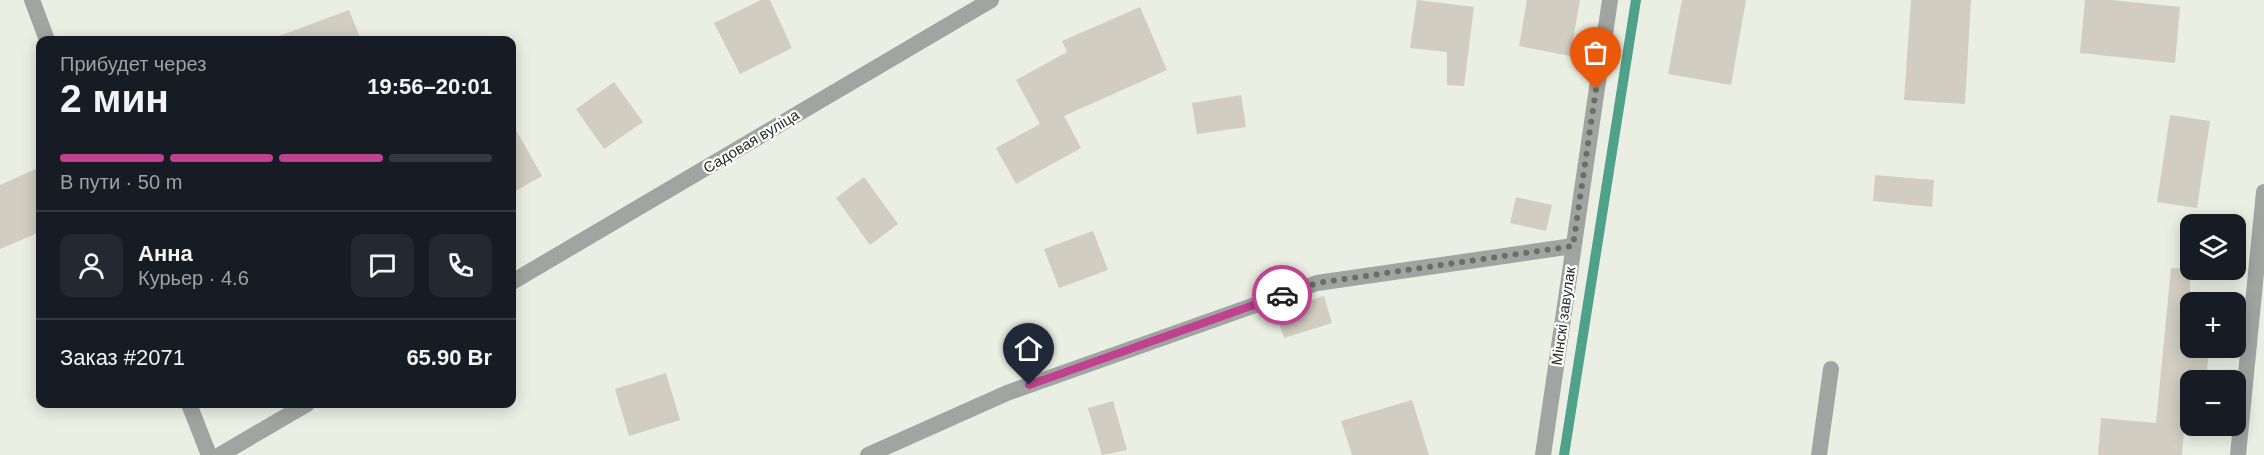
<!DOCTYPE html>
<html lang="ru">
<head>
<meta charset="utf-8">
<style>
	body { margin:0; font-family:Arial,sans-serif; background:#242831; color:#f1f3f6; height:100vh; display:flex; flex-direction:column; font-size:22px; white-space:nowrap }
	* { box-sizing:border-box; margin:0 }
	p { font-size:20px; color:#9ea1a6 }
	.icon { flex:none; width:33px; height:33px; fill:none; stroke:currentColor; stroke-width:2; stroke-linecap:round; stroke-linejoin:round }
	.map { position:relative; flex:1; overflow:hidden }
	.sheet { position:absolute; left:36px; top:36px; width:480px; height:372px; display:flex; flex-direction:column; background:#171b24; border-radius:12px; box-shadow:0 3px 15px #0003 }
	.sheet>* { flex:none }
	.fabs { position:absolute; left:2180px; top:214px; display:grid; gap:12px }
	.fabs a { display:grid; place-items:center; width:66px; height:66px; border-radius:12px; background:#171b24; box-shadow:0 3px 15px #0003; font-size:30px }
	.pin { position:absolute; display:grid; place-items:center; width:51px; height:51px; color:#fff; margin:-62px -26px; border-radius:50% 50% 50% 0; rotate:-45deg; box-shadow:0 0 6px #0007 }
	.pin .icon { rotate:45deg }
	.courier { position:absolute; display:grid; place-items:center; width:60px; height:60px; margin:-30px; border:4px solid #bf418f; border-radius:50%; background:#fff; color:#222; box-shadow:0 2px 8px #0007 }
	.head em { font-style:normal; font-weight:600 }
	.head div { display:flex; flex-direction:column-reverse }
	.head { display:flex; align-items:center; justify-content:space-between; height:102px; padding:0 24px }
	h1 { font-size:39px; font-weight:600; line-height:45px }
	.bar { display:grid; grid-template-columns:repeat(4,1fr); gap:9px 6px; align-content:center; height:72px; padding:0 24px }
	.bar i { height:8px; border-radius:4px; background:#363941 }
	.bar .current { background:#bf418f }
	.bar p { grid-column:span 4 }
	.line { display:flex; align-items:center; gap:15px; padding:0 24px; border-top:2px solid #363941 }
	.line div { flex:1 }
	.round { display:grid; place-items:center; flex:none; width:63px; height:63px; border-radius:12px; background:#242831 }
	.map>svg:first-child { display:block }
	.lines { fill:none; stroke-linecap:round; stroke-linejoin:round }
	.stream { stroke:#50a18a; stroke-width:10 }
	.building { fill:#d1cdc1 }
	.service { stroke:#a1a5a1; stroke-width:16 }
	.minor { stroke:#a1a5a1; stroke-width:16 }
	.tertiary { stroke:#a1a5a1; stroke-width:16 }
	.done { stroke:#6c6e66; stroke-width:6; stroke-dasharray:0 10.8 }
	.route { stroke:#bf418f; stroke-width:8 }
	.labels { text-anchor:middle; dominant-baseline:central; stroke-width:4.5; stroke-linejoin:round; paint-order:stroke }
	.street-label { font-size:15px; fill:#282924; stroke:#fff }
</style>
</head>
<body>
<div class="map">
<svg width="2264" height="455" viewBox="0 0 2264 455">
	<rect width="100%" height="100%" fill="#ebeee2"/>
	<g class="lines">
		<!-- stream -->
		<path class="stream" d="M1564 455 1636 0"/>
	</g>
	<!-- building -->
	<g class="building">
		<path d="M761 0H770L792 48 740 74 714 23Z"/>
		<path d="M1417 0 1474 7 1464 86 1447 85V52L1410 48Z"/>
		<path d="M1527 0H1580L1570 56 1519 46Z"/>
		<path d="M1682 0H1746L1731 85 1668 74Z"/>
		<path d="M1911 0H1971L1965 104 1904 100Z"/>
		<path d="M2085 0H2111L2180 7 2175 63 2080 53Z"/>
		<path d="M1140 7 1167 70 1064 116 1081 148 1016 184 996 148 1040 124 1016 80 1067 52 1062 41Z"/>
		<path d="M349 10 361 40H274V38Z"/>
		<path d="M614 82 643 122 604 149 576 109Z"/>
		<path d="M1241 95 1246 127 1197 134 1192 103Z"/>
		<path d="M2170 115 2210 121 2197 208 2157 202Z"/>
		<path d="M512 123 542 176 512 193Z"/>
		<path d="M40 167V232L0 249V185Z"/>
		<path d="M1875 175 1934 180 1932 207 1873 201Z"/>
		<path d="M864 177 898 224 870 245 836 198Z"/>
		<path d="M1516 197 1552 205 1546 231 1510 223Z"/>
		<path d="M1093 231 1108 270 1059 288 1044 249Z"/>
		<path d="M2171 268 2190 269V348H2209L2206 381H2188L2182 455H2098L2101 418 2156 423Z"/>
		<path d="M1324 296 1332 323 1284 338 1275 311Z"/>
		<path d="M666 373 680 420 629 436 615 389Z"/>
		<path d="M1412 400 1429 455H1352L1341 421Z"/>
		<path d="M1113 401 1127 450 1102 455 1088 408Z"/>
	</g>
	<g class="lines">
		<!-- service -->
		<path class="service" d="M868 455 1007 393 1317 283 1573 246"/>
		<!-- minor -->
		<g class="minor">
			<path d="M32 0 47 40"/>
			<path d="M512 282 991 0"/>
			<path d="M189 404 209 455"/>
			<path d="M220 455 307 404"/>
			<path d="M1543 455 1610 0"/>
			<path d="M1819 455 1831 369"/>
		</g>
		<!-- tertiary -->
		<path class="tertiary" d="M2238 455 2264 192"/>
	</g>
	<g class="lines">
		<!-- done -->
		<path class="done" d="M1282 295 1317 283 1573 246 1596 89"/>
		<!-- route -->
		<path class="route" d="M1029 385 1282 295"/>
	</g>
	<g class="labels">
		<!-- street labels -->
		<g class="street-label">
			<text transform="translate(751 141) rotate(-31)">Садовая вуліца</text>
			<text transform="translate(1563 316) rotate(-82)">Мінскі завулак</text>
		</g>
	</g>
</svg>
<div class="fabs">
<a><svg class="icon" aria-label="layers" viewBox="0 0 24 24"><path d="M12 4l9 5-9 5-9-5zM3 14l9 5 9-5"/></svg></a>
<a>+</a>
<a>−</a>
</div>
<div class="pin" style="left:1596px;top:89px;background:#ea580c"><svg class="icon" aria-label="bag" viewBox="0 0 24 24"><path d="M5 8h14l-1 12H6zM9 8a3 3 0 0 1 6 0"/></svg></div>
<div class="pin" style="left:1029px;top:385px;background:#1f2937"><svg class="icon" aria-label="home" viewBox="0 0 24 24"><path d="M3 11l9-7 9 7M6 9v11h12V9"/></svg></div>
<div class="courier" style="left:1282px;top:295px"><svg class="icon" aria-label="car" viewBox="0 0 24 24"><path d="M5 17H2v-5l4-1 3-4h7l3 4 3 1v5h-3M9 17h6M6 11h13"/><circle cx="7" cy="17" r="2"/><circle cx="17" cy="17" r="2"/></svg></div>
<section class="sheet">
<div class="head"><div><h1>2 мин</h1><p>Прибудет через</p></div><em>19:56–20:01</em></div>
<div class="bar"><i class="current"></i><i class="current"></i><i class="current"></i><i></i><p>В пути · 50 m</p></div>
<div class="line" style="height:108px"><a class="round"><svg class="icon" aria-label="person" viewBox="0 0 24 24"><circle cx="12" cy="8" r="4"/><path d="M4 21q1-7 8-7t8 7"/></svg></a><div><b>Анна</b><p>Курьер · 4.6</p></div><a class="round"><svg class="icon" aria-label="chat" viewBox="0 0 24 24"><path d="M4 5h16v11H9l-5 4z"/></svg></a><a class="round"><svg class="icon" aria-label="phone" viewBox="0 0 24 24"><path d="M5 4h4l2 5-3 2q2 4 5 5l2-3 5 2v4C11 20 4 13 5 4z"/></svg></a></div>
<div class="line" style="height:78px"><div>Заказ #2071</div><b>65.90 Br</b></div>
</section>
</div>
</body>
</html>
